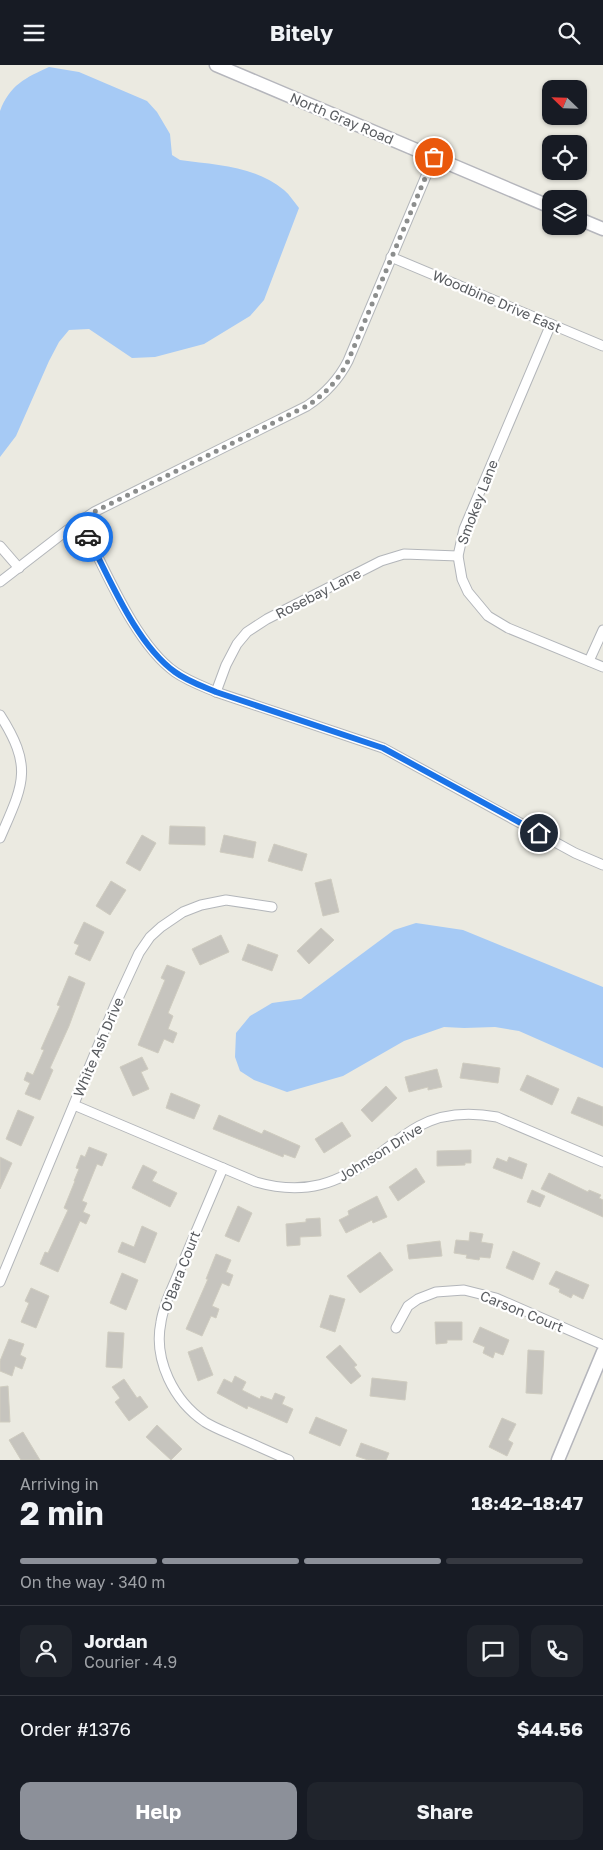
<!DOCTYPE html>
<html lang="en">
<head>
<meta charset="utf-8">
<style>
	body { margin:0; font-family:"Golos Text",sans-serif; background:#20242c; color:#f1f3f6; height:100vh; display:flex; flex-direction:column; font-size:19px; white-space:nowrap }
	* { box-sizing:border-box; margin:0 }
	p { font-size:16px; color:#9ea1a6 }
	.icon { flex:none; width:28px; height:28px; fill:none; stroke:currentColor; stroke-width:2; stroke-linecap:round; stroke-linejoin:round }
	.map { position:relative; height:1395px; overflow:hidden }
	.panel { display:flex; flex-direction:column; background:#171b24; flex:1 }
	.panel>* { flex:none }
	.needle { width:32px; rotate:293deg }
	.fabs { position:absolute; left:542px; top:15px; display:grid; gap:10px }
	.fabs a { display:grid; place-items:center; width:45px; height:45px; border-radius:10px; background:#171b24; box-shadow:0 1px 4px #0004; font-size:25px }
	.pin { position:absolute; display:grid; place-items:center; width:42px; height:42px; color:#fff; margin:-21px; border:2px solid #fff; border-radius:50%; box-shadow:0 1px 5px #0007 }
	.courier { position:absolute; display:grid; place-items:center; width:50px; height:50px; margin:-25px; border:4px solid #1a73e8; border-radius:50%; background:#fff; color:#222; box-shadow:0 1px 6px #0007 }
	.headline em { font-style:normal; font-weight:700 }
	.headline div { display:flex; flex-direction:column-reverse }
	.headline { display:flex; align-items:center; justify-content:space-between; height:85px; padding:0 20px }
	h1 { font-size:32px; font-weight:700; line-height:38px }
	.bar { display:grid; grid-template-columns:repeat(4,1fr); gap:8px 5px; align-content:center; height:60px; padding:0 20px }
	.bar i { height:6px; border-radius:4px; background:#363941 }
	.bar .selected { background:#8c9099 }
	.bar p { grid-column:span 4 }
	.line { display:flex; align-items:center; gap:12px; padding:0 20px; border-top:1px solid #363941 }
	.line div { flex:1 }
	.round { display:grid; place-items:center; flex:none; width:52px; height:52px; border-radius:10px; background:#20242c }
	.action { display:flex; gap:10px; margin-top:auto; padding:10px 20px }
	.action a { flex:1; height:58px; border-radius:10px; background:#8c9099; color:#fff; font-size:20px; font-weight:700; line-height:58px; text-align:center }
	.action a+a { background:#20242c; color:#f1f3f6 }
	header { display:flex; justify-content:space-between; align-items:center; height:65px; padding:0 20px; background:#171b24; font-size:22px; font-weight:700 }
	.map>svg:first-child { display:block }
	.water { fill:#a6caf5 }
	.building { fill:#c6c4be; stroke:#cfccc0 }
	.lines { fill:none; stroke-linecap:round; stroke-linejoin:round }
	.street-casing { stroke:#b3b6ba; stroke-width:11 }
	.secondary-casing { stroke:#b5b6bc; stroke-width:15 }
	.street { stroke:#fff; stroke-width:9 }
	.secondary { stroke:#fff; stroke-width:12 }
	.done { stroke:#8c8e8d; stroke-width:5; stroke-dasharray:0 9 }
	.route { stroke:#1a73e8; stroke-width:6 }
	.labels { text-anchor:middle; dominant-baseline:central; stroke-width:4.5; stroke-linejoin:round; paint-order:stroke }
	.street-label { font-size:14px; fill:#595c60; stroke:#fff }
</style>
</head>
<body>
<header><svg class="icon" aria-label="menu" viewBox="0 0 24 24"><path d="M4 6h16M4 12h16M4 18h16"/></svg>Bitely<svg class="icon" aria-label="search" viewBox="0 0 24 24"><circle cx="10" cy="10" r="6"/><path d="M15 15l6 6"/></svg></header>
<div class="map">
<svg width="603" height="1395" viewBox="0 0 603 1395">
	<rect width="100%" height="100%" fill="#ebeae1"/>
	<!-- water -->
	<g class="water">
		<path d="M49 2 79 7 147 36 157 47 170 69 172 90 180 95C216 100 255 101 284 125 290 130 294 137 299 143L264 235 250 251 204 279 155 292 132 293 89 264 69 265 59 277 49 296 16 371 0 392V46C10 20 25 13 49 2Z"/>
		<path d="M416 858 463 865 603 922V1003L519 966 495 962 464 963 444 962 404 976 343 1011 287 1027 254 1015 240 1006 235 992 236 968 250 951 272 938 301 934 394 865Z"/>
	</g>
	<!-- building -->
	<g class="building">
		<path d="M170 761 205 762V780L169 779Z"/>
		<path d="M142 770 156 778 140 806 126 798Z"/>
		<path d="M224 770 256 777 253 793 220 787Z"/>
		<path d="M274 779 307 789 302 806 268 796Z"/>
		<path d="M331 814 339 847 323 851 315 818Z"/>
		<path d="M111 816 126 825 110 850 96 841Z"/>
		<path d="M84 857 104 867 90 896 75 889 79 880 74 878Z"/>
		<path d="M321 863 334 875 309 899 297 886Z"/>
		<path d="M221 870 229 887 200 900 192 884Z"/>
		<path d="M248 879 278 890 272 906 242 895Z"/>
		<path d="M167 900 185 907 168 948 173 951 168 964 177 968 173 978 164 974 158 988 138 980 165 915 161 913Z"/>
		<path d="M69 911 85 918 69 961 50 1003 53 1005 40 1035 25 1029 30 1018 24 1015 27 1007 33 1010 44 985 41 984 60 941 57 940Z"/>
		<path d="M142 992 148 1004 141 1007 149 1024 133 1031 120 1002Z"/>
		<path d="M463 998 500 1003 498 1018 460 1013Z"/>
		<path d="M437 1004 442 1022 428 1025V1022L409 1027 405 1012Z"/>
		<path d="M527 1010 559 1024 552 1040 520 1025Z"/>
		<path d="M386 1021 397 1033 372 1057 361 1045Z"/>
		<path d="M171 1028 200 1040 194 1054 166 1043Z"/>
		<path d="M578 1032 603 1042V1061L571 1048Z"/>
		<path d="M18 1045 34 1052 21 1081 6 1074Z"/>
		<path d="M219 1050 262 1069 264 1065 300 1081 295 1093 284 1089 283 1092 213 1064Z"/>
		<path d="M342 1057 351 1071 324 1088 315 1074Z"/>
		<path d="M89 1082 107 1089 102 1101 97 1099 82 1136 87 1138 83 1147 90 1150 86 1159 80 1156 58 1207 40 1199 45 1187 48 1188 68 1145 64 1143 75 1116H74L79 1104 76 1103 81 1090 85 1092Z"/>
		<path d="M471 1085V1098H465V1100L437 1101V1086Z"/>
		<path d="M0 1092 12 1098 0 1124Z"/>
		<path d="M509 1092 527 1099 522 1114 493 1103 497 1093 507 1097Z"/>
		<path d="M143 1100 157 1107 152 1116 177 1128 170 1142 132 1123Z"/>
		<path d="M416 1103 425 1117 398 1136 389 1122Z"/>
		<path d="M549 1108 588 1127 589 1125 601 1130 599 1133 603 1135V1152L541 1124Z"/>
		<path d="M532 1125 545 1131 540 1142 527 1137Z"/>
		<path d="M377 1131 387 1152 373 1158 372 1155 346 1168 339 1155 349 1150 348 1146Z"/>
		<path d="M238 1141 252 1148 239 1177 225 1171Z"/>
		<path d="M320 1153 321 1171 300 1172V1180L287 1181 286 1159 306 1157V1154Z"/>
		<path d="M142 1161 157 1168 145 1198 118 1187 122 1177 134 1182Z"/>
		<path d="M470 1167 483 1169 481 1177 493 1179 490 1193 480 1192 479 1195 466 1193 467 1190 454 1188 456 1175 469 1176Z"/>
		<path d="M440 1176 442 1191 409 1194 407 1180Z"/>
		<path d="M513 1186 540 1198 533 1215 506 1203Z"/>
		<path d="M380 1187 393 1205 360 1228 347 1211Z"/>
		<path d="M216 1189 231 1195 226 1207 233 1210 229 1221 222 1218 212 1241 219 1244 216 1253 211 1251 202 1271 186 1264 208 1214H206Z"/>
		<path d="M556 1206 589 1220 583 1234 573 1229 571 1233 559 1227 560 1224 549 1219Z"/>
		<path d="M122 1208 138 1215 126 1245 110 1238Z"/>
		<path d="M31 1223 49 1231 36 1263 21 1257 29 1238 25 1236Z"/>
		<path d="M330 1230 345 1234 335 1267 320 1262Z"/>
		<path d="M435 1257H462V1275H447V1278L436 1279Z"/>
		<path d="M480 1262 509 1275 503 1290 495 1287 493 1293 483 1288 485 1282 473 1277Z"/>
		<path d="M108 1267 124 1268 122 1303 106 1302Z"/>
		<path d="M9 1274 24 1279 20 1290 26 1293 22 1304 15 1301 12 1311 0 1306V1296Z"/>
		<path d="M340 1280 357 1300 354 1302 361 1311 351 1319 326 1292Z"/>
		<path d="M202 1282 213 1310 198 1316 188 1287Z"/>
		<path d="M528 1285 544 1286 542 1329 526 1328Z"/>
		<path d="M235 1311 246 1317 242 1325 260 1334 261 1331 272 1335 275 1328 285 1332 282 1339 293 1344 287 1358 248 1341 247 1344 217 1328 224 1314 232 1318Z"/>
		<path d="M372 1313 407 1317 405 1335 370 1331Z"/>
		<path d="M124 1314 137 1333 140 1331 148 1342 129 1356 115 1337 120 1333 112 1322Z"/>
		<path d="M8 1321 10 1357H0V1322Z"/>
		<path d="M316 1352 347 1365 340 1381 309 1368Z"/>
		<path d="M502 1353 516 1359 508 1375 513 1378 507 1391 489 1382Z"/>
		<path d="M157 1360 182 1384 171 1395 146 1372Z"/>
		<path d="M23 1367 40 1395H21L9 1375Z"/>
		<path d="M361 1378 389 1388 386 1395H368L356 1391Z"/>
	</g>
	<g class="lines">
		<!-- street casing -->
		<g class="street-casing">
			<g id="street">
				<path d="M391 192 603 281"/>
				<path d="M551 259 464 464 458 491 462 514 468 527 488 551 508 563 603 602"/>
				<path d="M80 456C104 501 134 578 175 607 188 616 202 621 216 627L383 683 575 788 603 800"/>
				<path d="M0 481 19 503"/>
				<path d="M0 517 66 466 94 447 307 341C325 329 338 316 348 296L434 92"/>
				<path d="M589 596 603 565"/>
				<path d="M216 627 226 600 237 579 247 567 267 554 381 496 404 489 458 491"/>
				<path d="M0 650C34 703 23 720 0 773"/>
				<path d="M74 1040 256 1117C305 1131 338 1119 378 1090 391 1080 404 1069 419 1061 443 1048 470 1047 497 1052L603 1097"/>
				<path d="M223 1103 167 1235C165 1242 162 1249 161 1257 153 1295 174 1336 205 1357 213 1362 223 1366 232 1370 251 1378 270 1387 289 1395"/>
				<path d="M0 1217 115 940 139 888 150 872 161 862 183 847 201 840 226 835 272 842"/>
				<path d="M396 1263 408 1241 418 1234 436 1227 464 1225 496 1233 603 1280"/>
			</g>
		</g>
		<!-- secondary casing -->
		<g class="secondary-casing">
			<g id="secondary">
				<path d="M216 0 551 142"/>
				<path d="M579 154 603 164"/>
				<path d="M558 1395 603 1287"/>
			</g>
		</g>
		<!-- street -->
		<use href="#street" class="street"/>
		<!-- secondary -->
		<use href="#secondary" class="secondary"/>
	</g>
	<g class="lines">
		<!-- done -->
		<path class="done" d="M88 472 80 456 94 447 307 341C325 329 338 316 348 296L434 92"/>
		<!-- route -->
		<path class="route" d="M88 472C110 514 136 579 175 607 187 616 202 621 216 627L383 683 539 768"/>
	</g>
	<g class="labels">
		<!-- street labels -->
		<g class="street-label">
			<text transform="translate(342 53) rotate(23)">North Gray Road</text>
			<text transform="translate(497 236) rotate(23)">Woodbine Drive East</text>
			<text transform="translate(477 437) rotate(-69)">Smokey Lane</text>
			<text transform="translate(318 528) rotate(-27)">Rosebay Lane</text>
			<text transform="translate(98 982) rotate(-67)">White Ash Drive</text>
			<text transform="translate(380 1087) rotate(-32)">Johnson Drive</text>
			<text transform="translate(180 1206) rotate(-69)">O'Bara Court</text>
			<text transform="translate(522 1246) rotate(22)">Carson Court</text>
		</g>
	</g>
</svg>
<div class="fabs">
<a><svg class="needle" viewBox="-14 -14 28 28"><path d="M0-13l5 13h-10z" fill="#e53935"/><path d="M0 13l5-13h-10z" fill="#9ea1a6"/></svg></a>
<a><svg class="icon" aria-label="locate" viewBox="0 0 24 24"><circle cx="12" cy="12" r="6"/><path d="M12 2v4M12 18v4M2 12h4M18 12h4"/></svg></a>
<a><svg class="icon" aria-label="layers" viewBox="0 0 24 24"><path d="M12 4l9 5-9 5-9-5zM3 14l9 5 9-5"/></svg></a>
</div>
<div class="pin" style="left:434px;top:92px;background:#ea580c"><svg class="icon" aria-label="bag" viewBox="0 0 24 24"><path d="M5 8h14l-1 12H6zM9 8a3 3 0 0 1 6 0"/></svg></div>
<div class="pin" style="left:539px;top:768px;background:#1f2937"><svg class="icon" aria-label="home" viewBox="0 0 24 24"><path d="M3 11l9-7 9 7M6 9v11h12V9"/></svg></div>
<div class="courier" style="left:88px;top:472px"><svg class="icon" aria-label="car" viewBox="0 0 24 24"><path d="M5 17H2v-5l4-1 3-4h7l3 4 3 1v5h-3M9 17h6M6 11h13"/><circle cx="7" cy="17" r="2"/><circle cx="17" cy="17" r="2"/></svg></div>
</div>
<section class="panel">
<div class="headline"><div><h1>2 min</h1><p>Arriving in</p></div><em>18:42–18:47</em></div>
<div class="bar"><i class="selected"></i><i class="selected"></i><i class="selected"></i><i></i><p>On the way · 340 m</p></div>
<div class="line" style="height:90px"><a class="round"><svg class="icon" aria-label="person" viewBox="0 0 24 24"><circle cx="12" cy="8" r="4"/><path d="M4 21q1-7 8-7t8 7"/></svg></a><div><b>Jordan</b><p>Courier · 4.9</p></div><a class="round"><svg class="icon" aria-label="chat" viewBox="0 0 24 24"><path d="M4 5h16v11H9l-5 4z"/></svg></a><a class="round"><svg class="icon" aria-label="phone" viewBox="0 0 24 24"><path d="M5 4h4l2 5-3 2q2 4 5 5l2-3 5 2v4C11 20 4 13 5 4z"/></svg></a></div>
<div class="line" style="height:65px"><div>Order #1376</div><b>$44.56</b></div>
<div class="action"><a>Help</a><a>Share</a></div>
</section>
</body>
</html>
